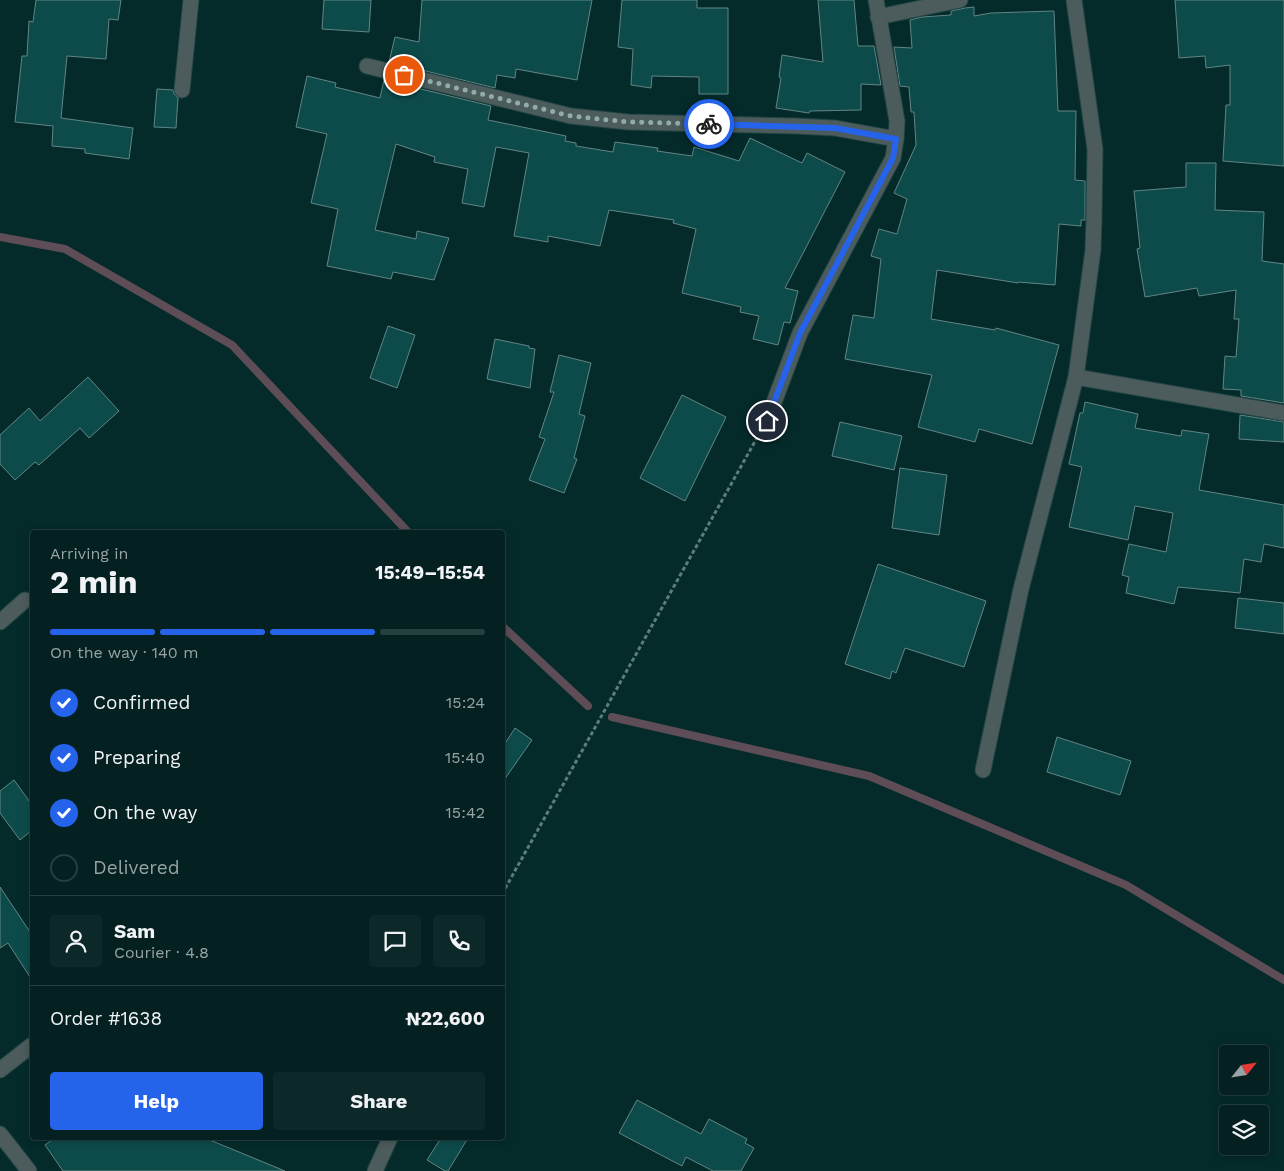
<!DOCTYPE html>
<html lang="en">
<head>
<meta charset="utf-8">
<style>
	body { margin:0; font-family:"Work Sans",sans-serif; background:#0d2829; color:#f1f3f6; height:100vh; display:flex; flex-direction:column; font-size:19px; white-space:nowrap }
	* { box-sizing:border-box; margin:0 }
	p { font-size:16px; color:#97a3a5 }
	.icon { flex:none; width:28px; height:28px; fill:none; stroke:currentColor; stroke-width:2; stroke-linecap:round; stroke-linejoin:round }
	.map { position:relative; flex:1; overflow:hidden }
	.panel { position:absolute; left:30px; top:530px; width:475px; height:610px; display:flex; flex-direction:column; background:#042020; border-radius:5px; box-shadow:0 2px 8px #0003,0 0 0 1px #253e3e }
	.panel>* { flex:none }
	.needle { width:32px; rotate:60deg }
	.buttons { position:absolute; left:1219px; top:1045px; display:grid; gap:10px }
	.buttons a { display:grid; place-items:center; width:50px; height:50px; border-radius:5px; background:#042020; box-shadow:0 2px 8px #0003,0 0 0 1px #253e3e; font-size:25px }
	.pin { position:absolute; display:grid; place-items:center; width:42px; height:42px; color:#fff; margin:-21px; border:2px solid #fff; border-radius:50%; box-shadow:0 1px 5px #0007 }
	.courier { position:absolute; display:grid; place-items:center; width:50px; height:50px; margin:-25px; border:4px solid #2563eb; border-radius:50%; background:#fff; color:#222; box-shadow:0 1px 6px #0007 }
	.summary em { font-style:normal; font-weight:700 }
	.summary div { display:flex; flex-direction:column-reverse }
	.summary { display:flex; align-items:center; justify-content:space-between; height:85px; padding:0 20px }
	h1 { font-size:32px; font-weight:700; line-height:38px }
	.bar { display:grid; grid-template-columns:repeat(4,1fr); gap:8px 5px; align-content:center; height:60px; padding:0 20px }
	.bar i { height:6px; border-radius:4px; background:#253e3e }
	.bar .on { background:#2563eb }
	.bar p { grid-column:span 4 }
	.line { display:flex; align-items:center; gap:12px; padding:0 20px; border-top:1px solid #253e3e }
	.line div { flex:1 }
	.round { display:grid; place-items:center; flex:none; width:52px; height:52px; border-radius:5px; background:#0d2829 }
	ol { padding:0 20px; list-style:none }
	li { display:flex; align-items:center; gap:15px; height:55px }
	li p { margin-inline-start:auto }
	li .icon { padding:5px; border-radius:50%; background:#2563eb; color:#fff; stroke-width:4 }
	li:last-child { color:#97a3a5 }
	li i { width:28px; height:28px; border:2px solid #253e3e; border-radius:50% }
	.cta { display:flex; gap:10px; margin-top:auto; padding:10px 20px }
	.cta a { flex:1; height:58px; border-radius:5px; background:#2563eb; color:#fff; font-size:20px; font-weight:700; line-height:58px; text-align:center }
	.cta a+a { background:#0d2829; color:#f1f3f6 }
	.map>svg:first-child { display:block }
	.lines { fill:none; stroke-linecap:round; stroke-linejoin:round }
	.stream { stroke:#5e4d56; stroke-width:8 }
	.building { fill:#0d4b4a; stroke:#618584 }
	.minor-casing { stroke:#234646; stroke-width:17 }
	.path { stroke:#5e7c7c; stroke-width:3; stroke-dasharray:4 2.5; stroke-linecap:butt }
	.minor { stroke:#4c5b5b; stroke-width:15 }
	.done { stroke:#91abaa; stroke-width:5; stroke-dasharray:0 9 }
	.route { stroke:#2563eb; stroke-width:6 }
</style>
</head>
<body>
<div class="map">
<svg width="1284" height="1171" viewBox="0 0 1284 1171">
	<rect width="100%" height="100%" fill="#052a2a"/>
	<g class="lines">
		<!-- stream -->
		<g class="stream">
			<path d="M0 237 65 249 232 345 408 532"/>
			<path d="M502 626 588 706"/>
			<path d="M612 717 869 776 1126 885 1284 980"/>
		</g>
	</g>
	<!-- building -->
	<g class="building">
		<path d="M36 0H121L118 20 109 19 106 59 67 56 61 118 133 128 129 159 85 153V149L52 146 53 126 15 122 22 56H27L29 21 33 22Z"/>
		<path d="M324 0H371L369 32 322 29Z"/>
		<path d="M422 0H592L577 80 516 69 515 78 497 75 495 88 389 62 395 37 419 42Z"/>
		<path d="M622 0H697V8H728V94H699V77L652 76 651 88 631 85 633 49 618 47Z"/>
		<path d="M818 0H854L858 46H874L881 85 861 84V110L810 111 809 113 776 108 781 78 779 77 782 55 823 62Z"/>
		<path d="M1175 0H1284V166L1223 161 1226 105H1230V65L1206 68 1205 56 1179 58Z"/>
		<path d="M974 7V16L991 13 1054 11 1058 111H1076L1075 180 1085 181V220H1081V226L1059 224 1055 285 1018 282V283L937 270 931 319 995 330 996 328 1059 345 1032 444 979 429 975 442 918 427 932 375 845 359 853 315 874 318 881 259 871 256 879 229 897 234 907 199 894 193 916 145 914 112H911L909 87 900 86 894 47 912 48 910 20 922 17 951 15V11L965 8Z"/>
		<path d="M307 76 336 83 335 87 380 98 384 80 491 106 488 120 566 136 565 141 576 143V146L613 152 615 142 658 148 657 151 692 156 694 147 739 161 750 138 802 163 807 153 845 172 785 288 798 291 790 323 784 322 778 345 753 339 759 316 740 312 741 307 682 293 696 229 673 223 674 220 609 210 600 246 548 236V242L514 236 529 153 496 147 484 207 462 203 468 169 434 162 435 157 396 144 375 230 416 239 417 231 449 238 434 280 393 272 391 279 327 266 338 209 311 203 327 134 296 127Z"/>
		<path d="M157 89 173 90 174 94 178 98 176 128 154 127Z"/>
		<path d="M1186 163H1216L1215 210 1264 212 1262 261 1284 264V403L1241 396V390L1223 389 1225 356 1236 357 1239 319H1234L1236 290 1199 296 1197 288 1145 297 1137 249 1140 248 1134 191 1186 187Z"/>
		<path d="M388 326 415 335 397 388 370 378Z"/>
		<path d="M495 339 529 346V348L535 349 530 388 487 379Z"/>
		<path d="M559 355 591 363 579 414 585 416 574 458 577 459 564 493 529 480 545 439 539 437 554 392H550Z"/>
		<path d="M88 377 119 411 89 438 80 428 39 465 35 462 15 480 0 464V435L29 408 40 421Z"/>
		<path d="M682 395 726 417 685 501 640 478Z"/>
		<path d="M1085 402 1138 414 1135 428 1181 436 1182 430 1209 434 1199 490 1284 505V548L1264 544 1261 562 1244 559 1240 593 1178 587 1174 604 1126 593 1129 577 1122 575 1129 544 1166 552 1173 513 1135 506 1128 540 1069 527 1082 467 1069 464 1080 413H1083Z"/>
		<path d="M1240 415 1284 422V442L1239 439Z"/>
		<path d="M840 422 902 436 894 470 832 456Z"/>
		<path d="M900 468 947 475 939 535 892 528Z"/>
		<path d="M878 564 986 601 964 667 905 648 896 673 892 671 890 679 845 664Z"/>
		<path d="M1238 598 1284 603V634L1235 628Z"/>
		<path d="M515 728 532 740 502 783V748Z"/>
		<path d="M1057 737 1131 761 1120 795 1047 772Z"/>
		<path d="M14 780 32 805V830L20 840 0 813V791Z"/>
		<path d="M0 887 32 935V980L8 943 0 948Z"/>
		<path d="M637 1100 701 1134 709 1119 747 1139 745 1143 754 1148 741 1171H713L686 1157 682 1166 619 1133Z"/>
		<path d="M55 1138H205L285 1171H63L45 1145Z"/>
		<path d="M441 1138H468L448 1171H445L427 1160Z"/>
	</g>
	<g class="lines">
		<!-- minor casing -->
		<g class="minor-casing">
			<g id="minor">
				<path d="M878 17 960 0"/>
				<path d="M367 66 571 116 628 122 796 126 835 128 896 139"/>
				<path d="M182 90 191 0"/>
				<path d="M1076 377 1284 413"/>
				<path d="M767 421 800 333 893 158 896 139 897 121 876 0"/>
				<path d="M0 622 25 600"/>
				<path d="M983 770 1021 589 1076 377 1093 250 1094 218 1095 149 1074 0"/>
				<path d="M0 1070 32 1045"/>
				<path d="M0 1134 29 1171"/>
				<path d="M375 1171 390 1138"/>
			</g>
		</g>
		<!-- path -->
		<path class="path" d="M502 894 758 436"/>
		<!-- minor -->
		<use href="#minor" class="minor"/>
	</g>
	<g class="lines">
		<!-- done -->
		<path class="done" d="M404 75 571 116 628 122 709 124"/>
		<!-- route -->
		<path class="route" d="M709 124 835 128 896 139 893 158 800 333 767 421"/>
	</g>
</svg>
<div class="buttons">
<a><svg class="needle" viewBox="-14 -14 28 28"><path d="M0-13l5 13h-10z" fill="#e53935"/><path d="M0 13l5-13h-10z" fill="#97a3a5"/></svg></a>
<a><svg class="icon" aria-label="layers" viewBox="0 0 24 24"><path d="M12 4l9 5-9 5-9-5zM3 14l9 5 9-5"/></svg></a>
</div>
<div class="pin" style="left:404px;top:75px;background:#ea580c"><svg class="icon" aria-label="bag" viewBox="0 0 24 24"><path d="M5 8h14l-1 12H6zM9 8a3 3 0 0 1 6 0"/></svg></div>
<div class="pin" style="left:767px;top:421px;background:#1f2937"><svg class="icon" aria-label="home" viewBox="0 0 24 24"><path d="M3 11l9-7 9 7M6 9v11h12V9"/></svg></div>
<div class="courier" style="left:709px;top:124px"><svg class="icon" aria-label="bike" viewBox="0 0 24 24"><circle cx="6" cy="16" r="4"/><circle cx="18" cy="16" r="4"/><path d="M6 16l4-8h5l3 8M10 8l3 8H6M13 5h3"/></svg></div>
<section class="panel">
<div class="summary"><div><h1>2 min</h1><p>Arriving in</p></div><em>15:49–15:54</em></div>
<div class="bar"><i class="on"></i><i class="on"></i><i class="on"></i><i></i><p>On the way · 140 m</p></div>
<ol>
<li><svg class="icon" aria-label="check" viewBox="0 0 24 24"><path d="M5 12l5 5 9-10"/></svg>Confirmed<p>15:24</p></li>
<li><svg class="icon" aria-label="check" viewBox="0 0 24 24"><path d="M5 12l5 5 9-10"/></svg>Preparing<p>15:40</p></li>
<li><svg class="icon" aria-label="check" viewBox="0 0 24 24"><path d="M5 12l5 5 9-10"/></svg>On the way<p>15:42</p></li>
<li><i></i>Delivered</li>
</ol>
<div class="line" style="height:90px"><a class="round"><svg class="icon" aria-label="person" viewBox="0 0 24 24"><circle cx="12" cy="8" r="4"/><path d="M4 21q1-7 8-7t8 7"/></svg></a><div><b>Sam</b><p>Courier · 4.8</p></div><a class="round"><svg class="icon" aria-label="chat" viewBox="0 0 24 24"><path d="M4 5h16v11H9l-5 4z"/></svg></a><a class="round"><svg class="icon" aria-label="phone" viewBox="0 0 24 24"><path d="M5 4h4l2 5-3 2q2 4 5 5l2-3 5 2v4C11 20 4 13 5 4z"/></svg></a></div>
<div class="line" style="height:65px"><div>Order #1638</div><b>₦22,600</b></div>
<div class="cta"><a>Help</a><a>Share</a></div>
</section>
</div>
</body>
</html>
